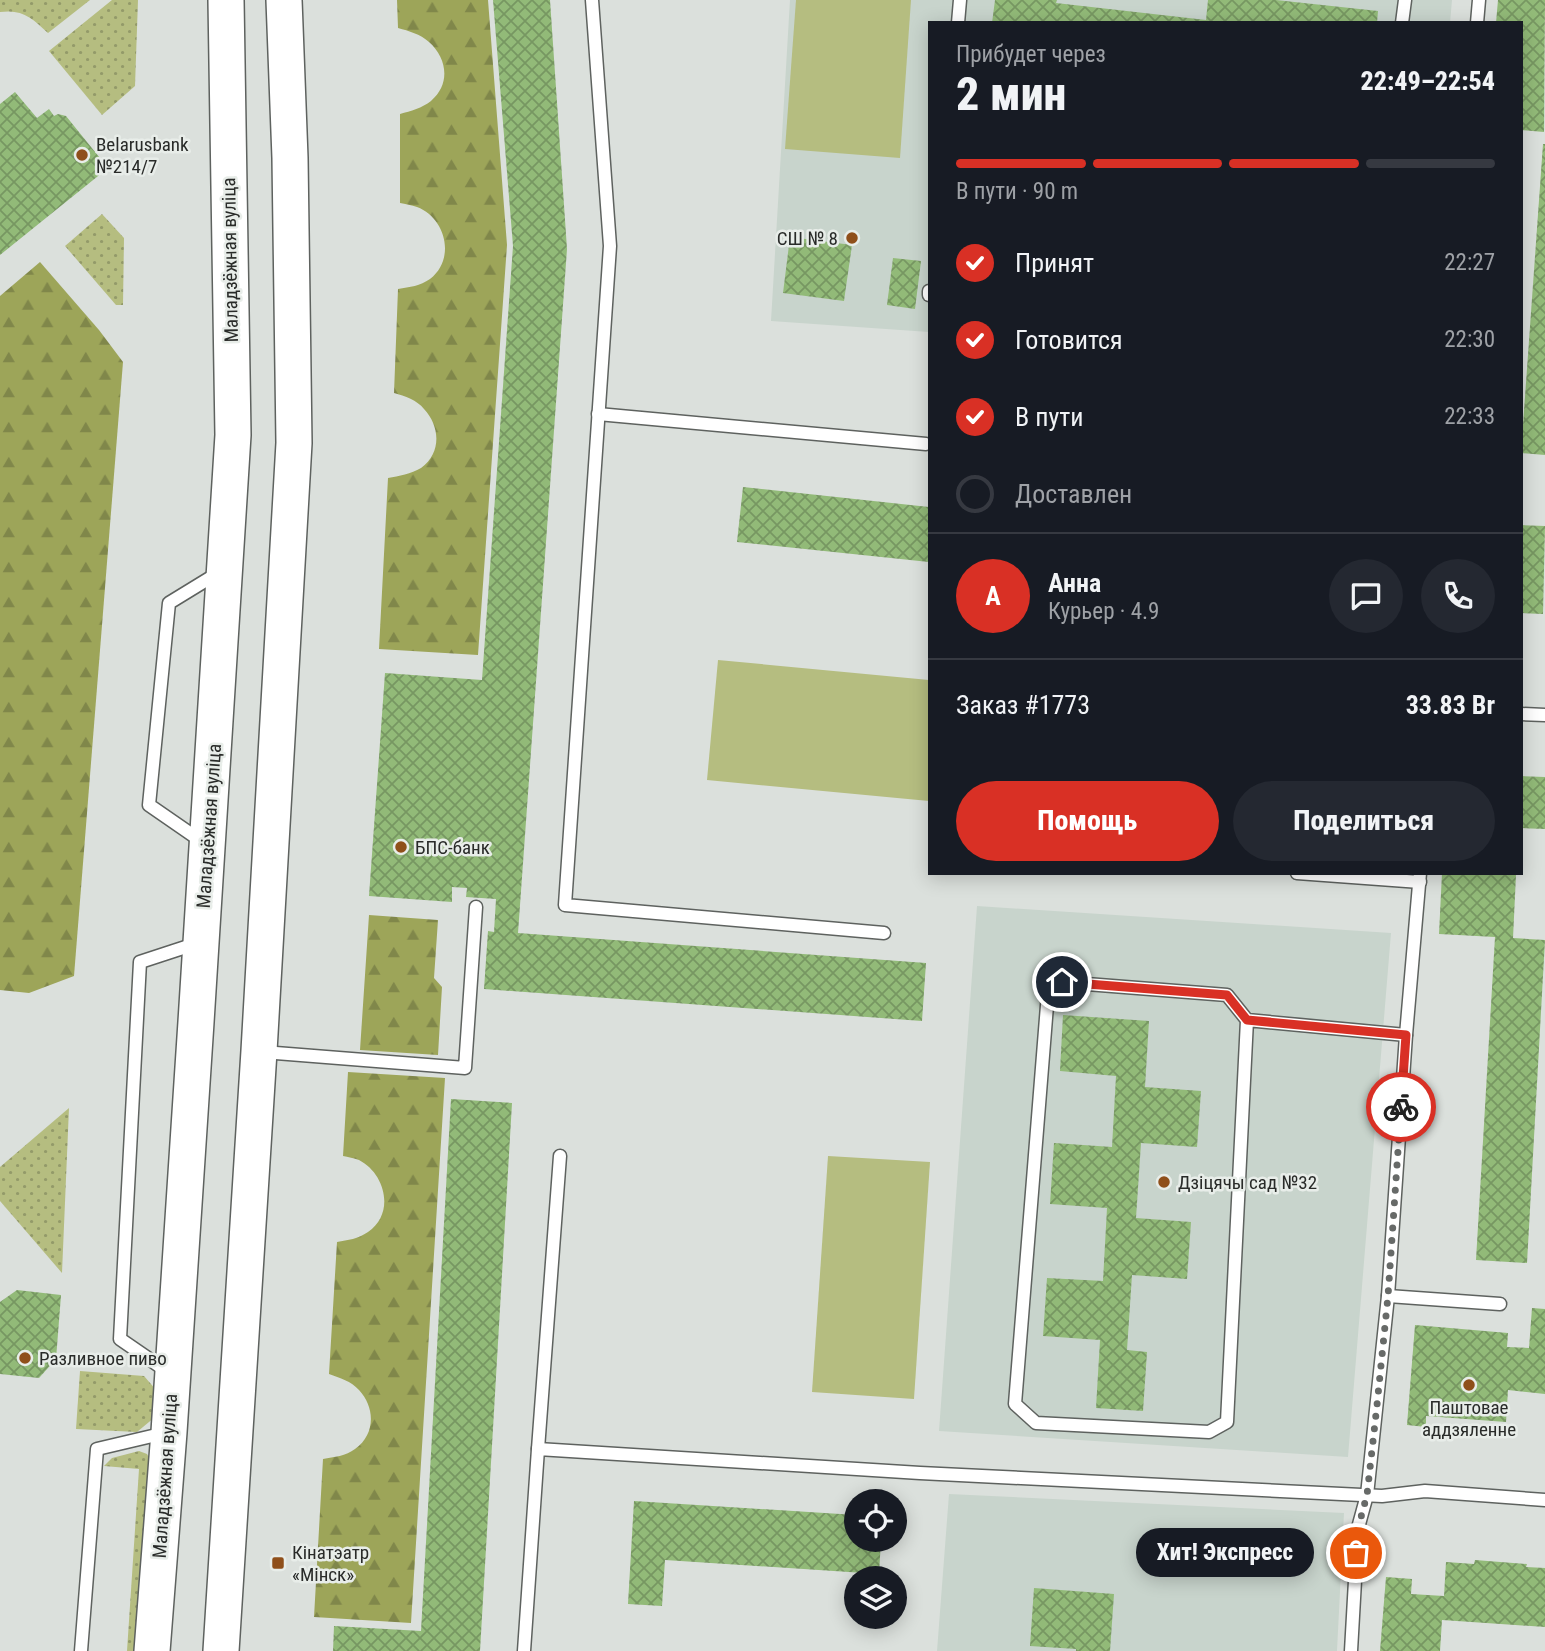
<!DOCTYPE html>
<html lang="ru">
<head>
<meta charset="utf-8">
<style>
	body { margin:0; font-family:"Roboto Condensed",sans-serif; background:#242831; color:#f1f3f6; height:100vh; display:flex; flex-direction:column; font-size:26px; white-space:nowrap }
	* { box-sizing:border-box; margin:0 }
	p { font-size:23px; color:#9ea1a6 }
	.icon { flex:none; width:38px; height:38px; fill:none; stroke:currentColor; stroke-width:2; stroke-linecap:round; stroke-linejoin:round }
	.map { position:relative; flex:1; overflow:hidden }
	.details { position:absolute; left:928px; top:21px; width:595px; height:854px; display:flex; flex-direction:column; background:#171b24; border-radius:0px; box-shadow:0 4px 18px #0003 }
	.details>* { flex:none }
	.buttons { position:absolute; left:844px; top:1489px; display:grid; gap:14px }
	.buttons a { display:grid; place-items:center; width:63px; height:63px; border-radius:50%; background:#171b24; box-shadow:0 4px 18px #0003; font-size:35px }
	.pin { position:absolute; display:grid; place-items:center; width:60px; height:60px; color:#fff; margin:-30px; border:4px solid #fff; border-radius:50%; box-shadow:0 2px 7px #0007 }
	.courier { position:absolute; display:grid; place-items:center; width:70px; height:70px; margin:-35px; border:5px solid #d93025; border-radius:50%; background:#fff; color:#222; box-shadow:0 2px 9px #0007 }
	.bubble { position:absolute; height:49px; border-radius:24px; background:#171b24; box-shadow:0 4px 18px #0003; font-size:23px; font-weight:800; line-height:49px; text-align:center }
	.head em { font-style:normal; font-weight:800 }
	.head div { display:flex; flex-direction:column-reverse }
	.head { display:flex; align-items:center; justify-content:space-between; height:119px; padding:0 28px }
	h1 { font-size:46px; font-weight:800; line-height:52px }
	.bar { display:grid; grid-template-columns:repeat(4,1fr); gap:10px 7px; align-content:center; height:84px; padding:0 28px }
	.bar i { height:9px; border-radius:5px; background:#363941 }
	.bar .on { background:#d93025 }
	.bar p { grid-column:span 4 }
	.line { display:flex; align-items:center; gap:18px; padding:0 28px; border-top:2px solid #363941 }
	.line div { flex:1 }
	.round { display:grid; place-items:center; flex:none; width:74px; height:74px; border-radius:37px; background:#242831 }
	ol { padding:0 28px; list-style:none }
	li { display:flex; align-items:center; gap:21px; height:77px }
	li p { margin-inline-start:auto }
	li .icon { padding:7px; border-radius:50%; background:#d93025; color:#fff; stroke-width:4 }
	li:last-child { color:#9ea1a6 }
	li i { width:38px; height:38px; border:4px solid #363941; border-radius:50% }
	.action { display:flex; gap:14px; margin-top:auto; padding:14px 28px }
	.action a { flex:1; height:80px; border-radius:42px; background:#d93025; color:#fff; font-size:28px; font-weight:800; line-height:80px; text-align:center }
	.action a+a { background:#242831; color:#f1f3f6 }
	.map>svg:first-child { display:block }
	.built { fill:#c8d4cc }
	.grass { fill:url(#grass-dots) }
	.forest { fill:url(#forest-firs) }
	.garden { fill:#b5bd80 }
	.building { fill:url(#building-cross-hatch) }
	.lines { fill:none; stroke-linecap:round; stroke-linejoin:round }
	.service-casing { stroke:#5e625f; stroke-width:15 }
	.secondary-casing { stroke:#5e625f; stroke-width:38 }
	.service { stroke:#fff; stroke-width:12 }
	.secondary { stroke:#fff; stroke-width:35 }
	.done { stroke:#676a68; stroke-width:7; stroke-dasharray:0 12.6 }
	.route { stroke:#d93025; stroke-width:9 }
	.poi-dot { fill:#8f4f1a; stroke:#e8ede9; stroke-width:2.5 }
	.labels { text-anchor:middle; dominant-baseline:central; stroke-width:5; stroke-linejoin:round; paint-order:stroke }
	.poi-label { font-size:19px; fill:#292b29; stroke:#e8ede9; text-anchor:start }
	.street-label { font-size:19px; fill:#292b29; stroke:#e8ede9 }
</style>
</head>
<body>
<div class="map">
<svg width="1545" height="1651" viewBox="0 0 1545 1651">
	<defs>
		<pattern id="grass-dots" width="8" height="8" patternUnits="userSpaceOnUse" patternTransform="scale(1.75)"><rect width="8" height="8" fill="#b5bd80"/><path d="M2 2h.1M6 6h.1" fill="none" stroke="#939a69" stroke-width="1.8" stroke-linecap="round"/></pattern>
		<pattern id="forest-firs" width="22" height="20" patternUnits="userSpaceOnUse" patternTransform="scale(1.75)"><rect width="22" height="20" fill="#9da559"/><path d="M5 1l3.5 6h-7zM16 11l3.5 6h-7z" fill="#80874a"/></pattern>
		<pattern id="building-cross-hatch" width="8" height="8" patternUnits="userSpaceOnUse" patternTransform="scale(1.75)"><rect width="8" height="8" fill="#92ba78"/><path d="M0 0l8 8M0 8l8-8" fill="none" stroke="#779762"/></pattern>
	</defs>
	<rect width="100%" height="100%" fill="#dbe0dc"/>
	<!-- built -->
	<g class="built">
		<path d="M790 0H1452L1450 23H929V332L771 321Z"/>
		<path d="M977 906 1391 933 1348 1457 939 1431Z"/>
		<path d="M949 1494 1344 1513 1337 1651H937Z"/>
	</g>
	<!-- grass -->
	<g class="grass">
		<path d="M0 0H90L48 33C32 18 23 9 0 12Z"/>
		<path d="M112 0H138L135 86 102 115 49 51Z"/>
		<path d="M102 214 124 238 123 305H116L65 246Z"/>
		<path d="M69 1108 62 1273 0 1201V1167Z"/>
		<path d="M80 1371 144 1376 157 1391 155 1417 137 1432 76 1429Z"/>
		<path d="M139 1451 147 1454 152 1463 139 1651H127L139 1469 104 1466 112 1458Z"/>
	</g>
	<!-- forest -->
	<g class="forest">
		<path d="M397 0H488L507 245 478 655 379 649 388 478C399 476 411 474 421 468 442 453 440 426 424 409 417 400 405 396 394 393L398 289C410 287 420 286 430 279 456 259 446 218 417 207 412 205 405 204 400 203V114C411 111 422 108 431 101 451 84 447 58 429 42 420 34 409 31 398 28Z"/>
		<path d="M40 262 99 330 123 362 74 976 29 993 0 990V296Z"/>
		<path d="M369 915 438 920 434 978 442 987 438 1055 360 1050Z"/>
		<path d="M348 1072 445 1078 411 1623 314 1617 323 1459C334 1457 346 1456 355 1449 376 1434 375 1407 359 1390 351 1381 340 1378 329 1374L337 1242C348 1240 358 1239 368 1232 395 1214 386 1174 359 1160 354 1158 348 1157 343 1156Z"/>
	</g>
	<!-- garden -->
	<g class="garden">
		<path d="M796 0H911L900 158 785 149Z"/>
		<path d="M718 660 929 680V801L707 780Z"/>
		<path d="M828 1156 930 1162 914 1399 812 1392Z"/>
	</g>
	<!-- building -->
	<g class="building">
		<path d="M493 0H550L567 249 518 933 926 963 922 1021 484 989 488 931 494 932 496 899 466 897 467 888 452 887V902L369 896 385 673 482 680 513 246Z"/>
		<path d="M995 0H1057L1056 3 1206 20 1208 0H1276L1378 11 1377 23H992Z"/>
		<path d="M1498 0H1545L1544 132 1521 130V23H1496Z"/>
		<path d="M15 92 37 118 49 109 54 116 58 114 66 116 108 168 0 255V104Z"/>
		<path d="M1543 144H1545V455L1521 453Z"/>
		<path d="M790 237 852 245 844 301 783 293Z"/>
		<path d="M893 258 921 261 915 309 887 305Z"/>
		<path d="M743 487 929 507V562L737 542Z"/>
		<path d="M1521 525 1545 526 1543 614 1521 613Z"/>
		<path d="M1521 776 1545 777V829L1521 828Z"/>
		<path d="M1442 873H1499L1516 875 1513 938 1545 940 1527 1263 1476 1260 1495 937 1439 934Z"/>
		<path d="M1063 1015 1149 1021 1145 1087 1201 1091 1197 1147 1141 1143 1136 1218 1191 1222 1187 1279 1132 1275 1127 1350 1147 1352 1143 1411 1096 1408 1100 1340 1043 1336 1047 1278 1103 1281 1107 1208 1050 1204 1054 1143 1112 1147 1116 1076 1060 1071Z"/>
		<path d="M451 1099 512 1103 480 1651H333L334 1626 421 1631Z"/>
		<path d="M17 1290 61 1295 56 1359 39 1378 0 1374V1302Z"/>
		<path d="M1532 1308 1545 1309V1394L1508 1390 1506 1422 1426 1416V1427L1407 1425 1415 1325 1508 1333 1507 1347 1529 1348Z"/>
		<path d="M634 1501 856 1515V1540H881L879 1574 665 1560 662 1606 628 1604Z"/>
		<path d="M1475 1560 1527 1564 1526 1567 1545 1568V1627L1442 1620 1440 1651H1380L1386 1577 1412 1579 1411 1594 1444 1596 1446 1562 1474 1564Z"/>
		<path d="M1034 1588 1114 1594 1110 1651H1076V1649L1030 1646Z"/>
	</g>
	<g class="lines">
		<!-- service casing -->
		<g class="service-casing">
			<g id="service">
				<path d="M592 0 610 246 565 905 884 933"/>
				<path d="M958 23 960 0"/>
				<path d="M1402 23 1405 0"/>
				<path d="M1477 23 1479 0"/>
				<path d="M929 291V295"/>
				<path d="M598 414 926 444"/>
				<path d="M1521 714 1545 715"/>
				<path d="M204 843 149 805 169 603 218 573"/>
				<path d="M1297 873 1420 882"/>
				<path d="M1247 1020 1227 1422 1209 1432 1036 1423 1015 1404 1048 993 1061 982 1227 995 1247 1020 1406 1035"/>
				<path d="M263 1052 465 1068 476 907"/>
				<path d="M1388 1296 1500 1304"/>
				<path d="M168 1372 120 1339 140 962 198 943"/>
				<path d="M538 1449 560 1156"/>
				<path d="M81 1651 97 1449 165 1433"/>
				<path d="M524 1651 538 1449 920 1473 1382 1496 1425 1491 1545 1500"/>
				<path d="M1351 1651 1358 1528 1367 1495 1388 1296 1406 1035 1420 873"/>
			</g>
		</g>
		<!-- secondary casing -->
		<g class="secondary-casing">
			<g id="secondary">
				<path d="M152 1651 169 1432 196 1022 233 435 226 0"/>
				<path d="M221 1651 259 1051 294 443 290 158 284 0"/>
			</g>
		</g>
		<!-- service -->
		<use href="#service" class="service"/>
		<!-- secondary -->
		<use href="#secondary" class="secondary"/>
	</g>
	<g class="lines">
		<!-- done -->
		<path class="done" d="M1356 1553 1358 1528 1367 1495 1377 1405 1388 1296 1401 1107"/>
		<!-- route -->
		<path class="route" d="M1062 982 1227 995 1247 1020 1406 1035 1401 1107"/>
	</g>
	<!-- markers -->
	<g class="poi-dot">
		<circle cx="82" cy="155" r="7"/>
		<circle cx="852" cy="238" r="7"/>
		<circle cx="401" cy="847" r="7"/>
		<circle cx="1164" cy="1182" r="7"/>
		<circle cx="25" cy="1358" r="7"/>
		<circle cx="1469" cy="1385" r="7"/>
		<rect x="271" y="1556" width="14" height="14" rx="3.5"/>
	</g>
	<g class="labels">
		<!-- poi labels -->
		<g class="poi-label">
			<text x="96" y="144">Belarusbank<tspan x="96" dy="22">№214/7</tspan></text>
			<text x="838" y="238" text-anchor="end">СШ № 8</text>
			<text x="415" y="847">БПС-банк</text>
			<text x="1178" y="1182">Дзіцячы сад №32</text>
			<text x="39" y="1358">Разливное пиво</text>
			<text x="1469" y="1407" text-anchor="middle">Паштовае<tspan x="1469" dy="22">аддзяленне</tspan></text>
			<text x="292" y="1552">Кінатэатр<tspan x="292" dy="22">«Мінск»</tspan></text>
		</g>
		<!-- street labels -->
		<g class="street-label">
			<text transform="translate(230 260) rotate(-91)">Маладзёжная вуліца</text>
			<text transform="translate(209 826) rotate(-86)">Маладзёжная вуліца</text>
			<text transform="translate(165 1476) rotate(-86)">Маладзёжная вуліца</text>
		</g>
	</g>
</svg>
<div class="buttons">
<a><svg class="icon" aria-label="locate" viewBox="0 0 24 24"><circle cx="12" cy="12" r="6"/><path d="M12 2v4M12 18v4M2 12h4M18 12h4"/></svg></a>
<a><svg class="icon" aria-label="layers" viewBox="0 0 24 24"><path d="M12 4l9 5-9 5-9-5zM3 14l9 5 9-5"/></svg></a>
</div>
<div class="pin" style="left:1356px;top:1553px;background:#ea580c"><svg class="icon" aria-label="bag" viewBox="0 0 24 24"><path d="M5 8h14l-1 12H6zM9 8a3 3 0 0 1 6 0"/></svg></div>
<div class="pin" style="left:1062px;top:982px;background:#1f2937"><svg class="icon" aria-label="home" viewBox="0 0 24 24"><path d="M3 11l9-7 9 7M6 9v11h12V9"/></svg></div>
<div class="courier" style="left:1401px;top:1107px"><svg class="icon" aria-label="bike" viewBox="0 0 24 24"><circle cx="6" cy="16" r="4"/><circle cx="18" cy="16" r="4"/><path d="M6 16l4-8h5l3 8M10 8l3 8H6M13 5h3"/></svg></div>
<div class="bubble" style="left:1136px;top:1528px;width:178px">Хит! Экспресс</div>
<section class="details">
<div class="head"><div><h1>2 мин</h1><p>Прибудет через</p></div><em>22:49–22:54</em></div>
<div class="bar"><i class="on"></i><i class="on"></i><i class="on"></i><i></i><p>В пути · 90 m</p></div>
<ol>
<li><svg class="icon" aria-label="check" viewBox="0 0 24 24"><path d="M5 12l5 5 9-10"/></svg>Принят<p>22:27</p></li>
<li><svg class="icon" aria-label="check" viewBox="0 0 24 24"><path d="M5 12l5 5 9-10"/></svg>Готовится<p>22:30</p></li>
<li><svg class="icon" aria-label="check" viewBox="0 0 24 24"><path d="M5 12l5 5 9-10"/></svg>В пути<p>22:33</p></li>
<li><i></i>Доставлен</li>
</ol>
<div class="line" style="height:126px"><b class="round" style="background:#d93025;color:#fff">А</b><div><b>Анна</b><p>Курьер · 4.9</p></div><a class="round"><svg class="icon" aria-label="chat" viewBox="0 0 24 24"><path d="M4 5h16v11H9l-5 4z"/></svg></a><a class="round"><svg class="icon" aria-label="phone" viewBox="0 0 24 24"><path d="M5 4h4l2 5-3 2q2 4 5 5l2-3 5 2v4C11 20 4 13 5 4z"/></svg></a></div>
<div class="line" style="height:91px"><div>Заказ #1773</div><b>33.83 Br</b></div>
<div class="action"><a>Помощь</a><a>Поделиться</a></div>
</section>
</div>
</body>
</html>
